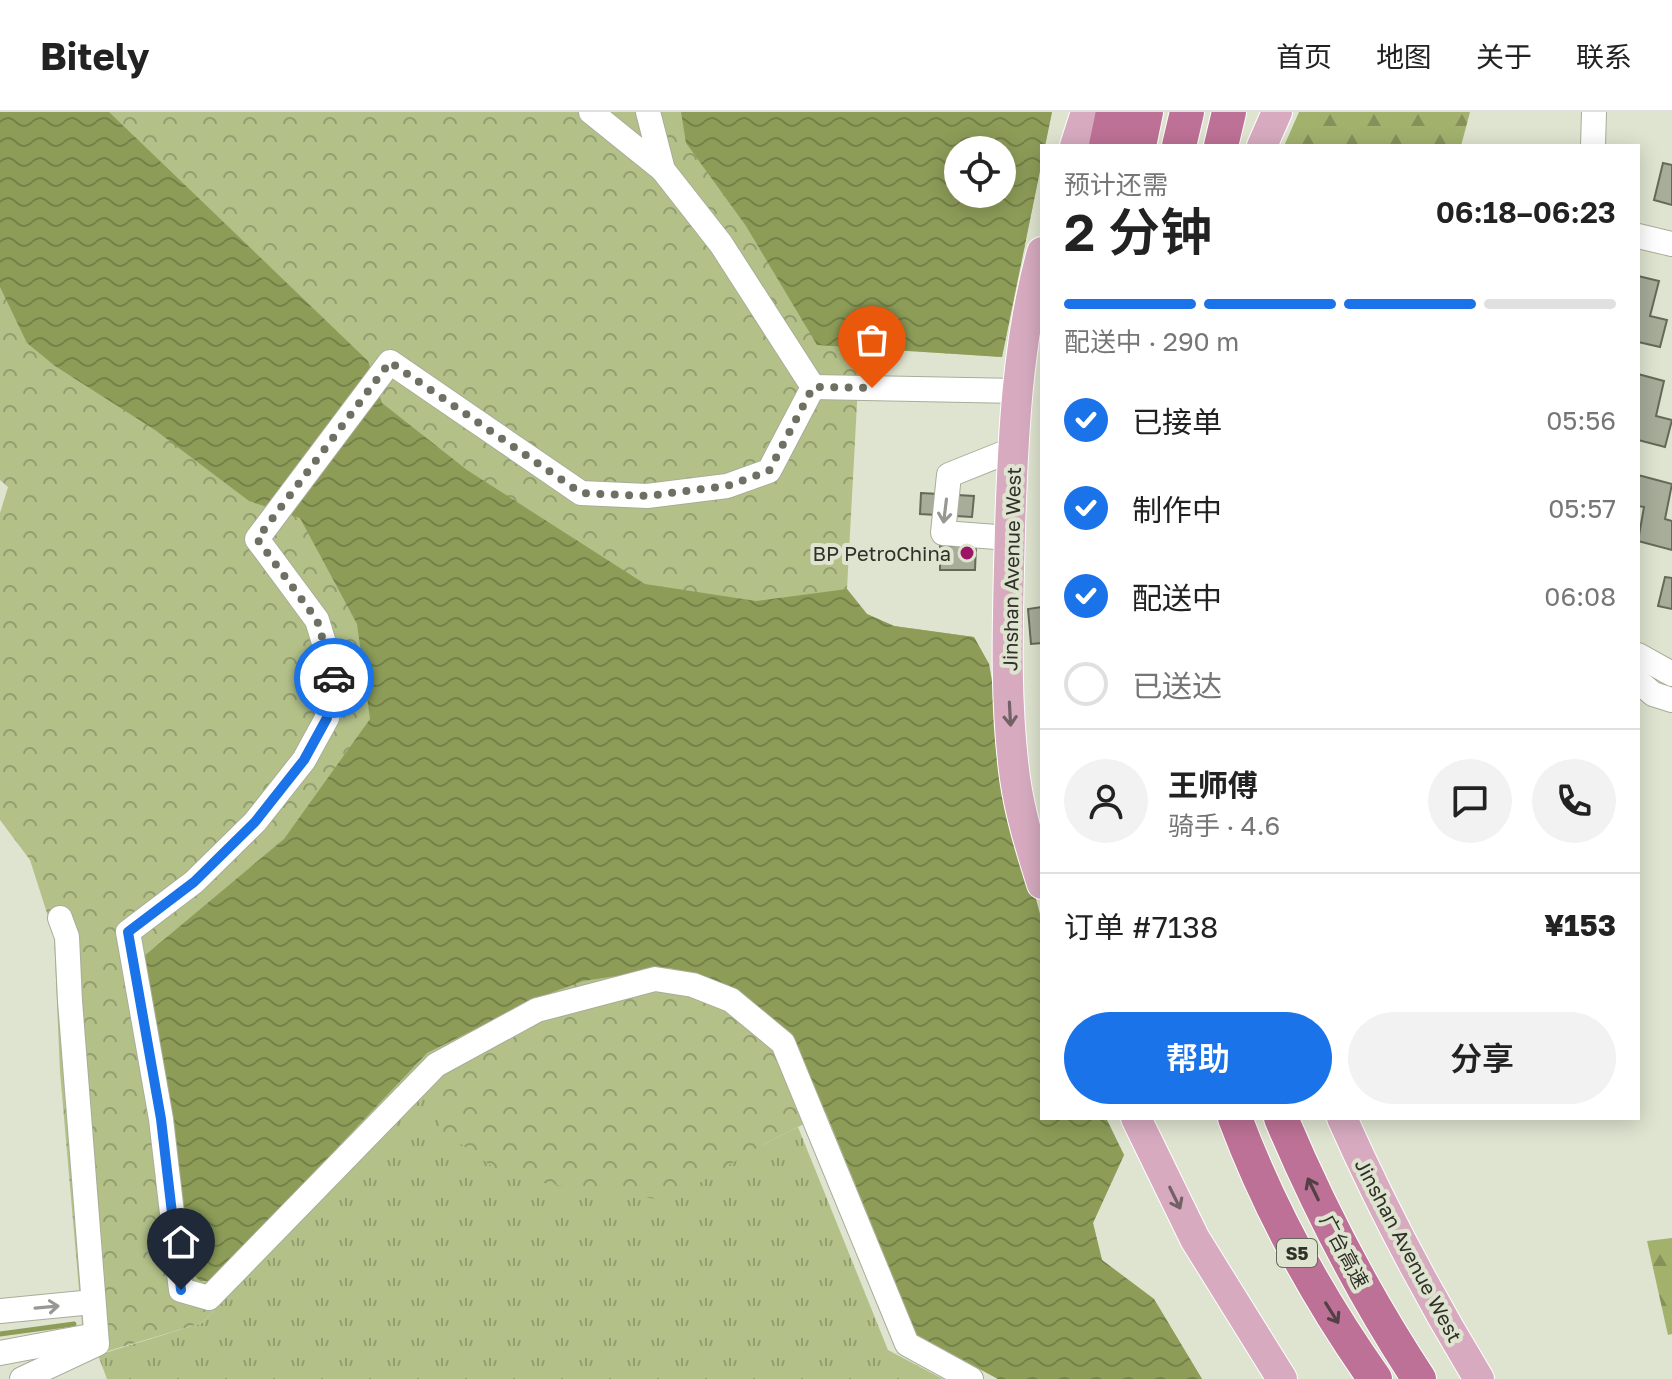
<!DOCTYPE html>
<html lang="zh">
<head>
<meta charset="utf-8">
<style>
	body { margin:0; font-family:"Golos Text","Noto Sans SC",sans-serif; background:#f2f2f2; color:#222; height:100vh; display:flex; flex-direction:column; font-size:30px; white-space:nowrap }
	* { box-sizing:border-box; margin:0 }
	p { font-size:26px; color:#767676 }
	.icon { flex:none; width:44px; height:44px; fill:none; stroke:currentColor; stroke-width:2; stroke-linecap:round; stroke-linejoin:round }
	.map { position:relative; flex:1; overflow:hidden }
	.drawer { position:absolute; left:1040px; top:32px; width:600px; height:976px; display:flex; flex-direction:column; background:#fff; border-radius:0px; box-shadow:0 4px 20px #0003 }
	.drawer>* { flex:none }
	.controls { position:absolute; left:944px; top:24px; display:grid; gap:16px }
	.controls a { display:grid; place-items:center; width:72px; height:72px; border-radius:50%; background:#fff; box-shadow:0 4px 20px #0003; font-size:40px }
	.pin { position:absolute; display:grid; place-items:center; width:68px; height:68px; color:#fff; margin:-82px -34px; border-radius:50% 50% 50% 0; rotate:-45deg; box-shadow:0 0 8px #0007 }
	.pin .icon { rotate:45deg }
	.courier { position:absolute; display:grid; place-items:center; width:80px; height:80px; margin:-40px; border:6px solid #1a73e8; border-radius:50%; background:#fff; color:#222; box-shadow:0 2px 10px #0007 }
	.head em { font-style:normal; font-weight:600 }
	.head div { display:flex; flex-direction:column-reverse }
	.head { display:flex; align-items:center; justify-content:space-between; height:136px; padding:0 24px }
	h1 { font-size:52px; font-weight:600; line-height:60px }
	.bar { display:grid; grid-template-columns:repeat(4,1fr); gap:12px 8px; align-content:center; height:96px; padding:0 24px }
	.bar i { height:10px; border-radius:6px; background:#e0e0e0 }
	.bar .selected { background:#1a73e8 }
	.bar p { grid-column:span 4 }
	.line { display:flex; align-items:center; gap:20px; padding:0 24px; border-top:2px solid #e0e0e0 }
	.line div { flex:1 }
	.round { display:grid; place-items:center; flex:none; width:84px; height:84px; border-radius:42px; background:#f2f2f2 }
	ol { padding:0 24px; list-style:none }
	li { display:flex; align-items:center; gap:24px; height:88px }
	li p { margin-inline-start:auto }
	li .icon { padding:8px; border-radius:50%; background:#1a73e8; color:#fff; stroke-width:4 }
	li:last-child { color:#767676 }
	li i { width:44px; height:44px; border:4px solid #e0e0e0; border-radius:50% }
	.action { display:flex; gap:16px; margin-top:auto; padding:16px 24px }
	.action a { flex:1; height:92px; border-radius:48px; background:#1a73e8; color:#fff; font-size:32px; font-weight:600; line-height:92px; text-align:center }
	.action a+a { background:#f2f2f2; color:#222 }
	header { display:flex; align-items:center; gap:48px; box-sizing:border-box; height:112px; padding:0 40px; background:#fff; border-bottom:2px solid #e0e0e0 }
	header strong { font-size:38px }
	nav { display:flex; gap:44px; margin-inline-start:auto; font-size:28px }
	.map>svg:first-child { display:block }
	.grass { fill:url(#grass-tufts) }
	.forest { fill:url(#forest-firs) }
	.park { fill:url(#park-crowns); fill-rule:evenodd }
	.water { fill:url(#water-waves); fill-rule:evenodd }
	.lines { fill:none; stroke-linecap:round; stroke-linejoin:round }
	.stream { stroke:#8d9d58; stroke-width:5 }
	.building { fill:#a7ad99; stroke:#656a58; stroke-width:2 }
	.minor-casing { stroke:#a7ad99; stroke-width:26 }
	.major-casing { stroke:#fff; stroke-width:32 }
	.highway-casing { stroke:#fff; stroke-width:36 }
	.minor { stroke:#fff; stroke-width:24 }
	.major { stroke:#d7aac0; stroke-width:30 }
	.highway { stroke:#bd7196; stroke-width:34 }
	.oneway { stroke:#979894 }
	.oneway2 { stroke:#726165 }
	.oneway3 { stroke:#524144 }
	.done { stroke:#6d7063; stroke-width:8; stroke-dasharray:0 14.4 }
	.route { stroke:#1a73e8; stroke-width:10 }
	.poi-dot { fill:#9b1466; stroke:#dfe4d0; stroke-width:3 }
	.labels { text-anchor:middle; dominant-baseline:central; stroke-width:8; stroke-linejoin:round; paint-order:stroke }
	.shield { fill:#dfe4d0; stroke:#64675b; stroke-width:2 }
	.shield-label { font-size:18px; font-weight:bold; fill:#2f3129 }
	.poi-label { font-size:20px; fill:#2f3129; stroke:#dfe4d0; text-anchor:end }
	.street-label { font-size:20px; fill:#2f3129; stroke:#dfe4d0 }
</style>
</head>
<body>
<header>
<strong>Bitely</strong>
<nav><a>首页</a><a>地图</a><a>关于</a><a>联系</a></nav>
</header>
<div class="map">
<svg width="1672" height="1267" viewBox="0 0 1672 1267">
	<defs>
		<pattern id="grass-tufts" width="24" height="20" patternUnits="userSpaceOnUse" patternTransform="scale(2)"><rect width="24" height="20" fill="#b3c189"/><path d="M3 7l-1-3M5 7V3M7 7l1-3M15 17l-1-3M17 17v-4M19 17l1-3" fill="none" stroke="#929d70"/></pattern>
		<pattern id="forest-firs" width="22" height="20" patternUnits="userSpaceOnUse" patternTransform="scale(2)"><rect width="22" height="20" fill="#a2b26d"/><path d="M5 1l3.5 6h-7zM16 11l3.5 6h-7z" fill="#84915a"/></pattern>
		<pattern id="park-crowns" width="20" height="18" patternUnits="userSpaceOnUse" patternTransform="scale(2)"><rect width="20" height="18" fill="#b3c189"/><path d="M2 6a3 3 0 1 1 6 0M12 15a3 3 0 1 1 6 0" fill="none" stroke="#929d70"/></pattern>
		<pattern id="water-waves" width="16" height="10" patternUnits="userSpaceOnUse" patternTransform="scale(2)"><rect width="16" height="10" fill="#8d9d58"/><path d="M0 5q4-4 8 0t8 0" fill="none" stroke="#748149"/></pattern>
	</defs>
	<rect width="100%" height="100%" fill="#dfe4d0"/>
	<!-- grass -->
	<path class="grass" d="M432 970 762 1033 798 1015 888 1238 943 1267H107L98 1243 202 1211Z"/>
	<!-- forest -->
	<g class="forest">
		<path d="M1299 0H1470L1461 34H1284Z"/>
		<path d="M1672 1126V1222L1668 1223 1647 1129Z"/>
	</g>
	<!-- park -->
	<path class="park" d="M0 0H1052L1045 34H1042V49L1002 245 860 236 847 477 867 502 894 514 974 525 989 552 1017 715 1042 810V1006H1106L1124 1043 1093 1111 1102 1148 1154 1187 1202 1267H998L917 1223 826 1001 762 1033 670 1089 508 1066 440 1017 431 970 202 1211 85 1246 60 960 54 823 30 748 0 708V401L8 375 0 368ZM958 38H1002V82H958Z"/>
	<!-- water -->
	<g class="water">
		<path d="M0 0H109L368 249 382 291 467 358 645 472 756 489 847 477 867 502 894 514 974 525 989 552 1017 715 1042 810V1006H1106L1124 1043 1093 1111 1102 1148 1154 1187 1202 1267H998L917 1223 826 1001 791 924 730 874 670 856 583 869 540 885 427 941 211 1169H200L188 1158 143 845 284 727 370 607 357 512 300 406 249 389 155 318 55 254 27 231 0 175Z"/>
		<path d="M681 0H1052L1045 34H1042V49L1002 245 817 233 746 114 686 31ZM1002 38V82H958V38Z"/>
	</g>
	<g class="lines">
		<!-- stream -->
		<path class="stream" d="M0 1222 74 1212"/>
	</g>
	<!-- building -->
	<g class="building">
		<path d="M1663 51 1672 53V93L1654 88Z"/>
		<path d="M1638 164 1659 169 1650 204 1667 208 1660 235 1638 230Z"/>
		<path d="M1638 262 1664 269 1656 304 1672 308 1665 335 1638 328Z"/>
		<path d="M1638 363 1672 372 1665 407 1672 409V438L1638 429 1644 395 1638 394Z"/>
		<path d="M921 381 974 384 972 405 920 402Z"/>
		<path d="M940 434H976L975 458H940Z"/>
		<path d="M1665 465 1672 466V497L1658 494Z"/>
		<path d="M1042 495V531L1031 532 1028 497Z"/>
	</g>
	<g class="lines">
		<!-- minor casing -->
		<g class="minor-casing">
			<g id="minor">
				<path d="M591 0 663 58"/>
				<path d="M648 0 663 58 721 132 813 275 769 359 727 374 647 384 581 381 390 250 257 427 317 508 334 564 327 606 304 648 255 710 194 770 128 820 161 1007 181 1178 209 1186 436 953 537 898 655 867 693 873 731 888 783 931 907 1232 971 1267"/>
				<path d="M1593 34 1594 0"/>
				<path d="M1638 124 1672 132"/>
				<path d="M813 275 1018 279"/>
				<path d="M1010 426 943 421 949 363 1014 337"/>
				<path d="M1638 543 1672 562"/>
				<path d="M1638 569 1653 582 1672 588"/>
				<path d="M0 1199 93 1190"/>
				<path d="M0 1241 96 1223"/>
				<path d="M22 1267 97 1232 70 889 67 825 60 806"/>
			</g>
		</g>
		<!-- major casing -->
		<g class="major-casing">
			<g id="major">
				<path d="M1075 34 1086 0"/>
				<path d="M1262 34 1277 0"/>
				<path d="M1042 140C1017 230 1013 325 1010 417 1008 500 1004 584 1015 666 1020 702 1031 737 1042 772"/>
				<path d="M1136 1006 1195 1127 1282 1267"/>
				<path d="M1342 1006C1382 1096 1428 1183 1479 1267"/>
			</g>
		</g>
		<!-- highway casing -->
		<g class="highway-casing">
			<g id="highway">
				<path d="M1106 34 1113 0"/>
				<path d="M1139 34 1146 0"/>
				<path d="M1179 34 1187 0"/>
				<path d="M1221 34 1229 0"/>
				<path d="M1235 1006C1270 1099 1318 1186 1375 1267"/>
				<path d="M1281 1006C1319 1096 1365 1185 1419 1267"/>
			</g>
		</g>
		<!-- minor -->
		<use href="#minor" class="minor"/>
		<!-- major -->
		<use href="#major" class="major"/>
		<!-- highway -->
		<use href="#highway" class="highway"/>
	</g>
	<!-- one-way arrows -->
	<defs><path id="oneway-shaft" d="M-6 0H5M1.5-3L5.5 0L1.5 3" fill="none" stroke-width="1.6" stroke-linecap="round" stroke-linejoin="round" transform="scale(2)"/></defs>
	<g class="oneway">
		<use href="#oneway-shaft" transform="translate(945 399) rotate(97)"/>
		<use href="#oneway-shaft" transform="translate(47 1195) rotate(-5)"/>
	</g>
	<g class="oneway2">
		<use href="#oneway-shaft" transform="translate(1010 602) rotate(87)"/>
		<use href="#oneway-shaft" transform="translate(1175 1086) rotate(64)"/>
	</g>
	<g class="oneway3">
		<use href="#oneway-shaft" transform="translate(1313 1077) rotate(-116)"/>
		<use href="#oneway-shaft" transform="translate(1332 1201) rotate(58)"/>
	</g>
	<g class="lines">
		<!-- done -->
		<path class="done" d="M334 566 317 508 257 427 390 250 581 381 647 384 727 374 769 359 813 275 872 276"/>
		<!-- route -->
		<path class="route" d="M181 1178 161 1007 128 820 194 770 255 710 304 648 327 606 334 566"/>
	</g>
	<!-- markers -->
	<circle class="poi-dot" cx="967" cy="441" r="8"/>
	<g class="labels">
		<!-- shield labels -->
		<rect class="shield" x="1277" y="1127" width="40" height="28" rx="6"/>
		<g class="shield-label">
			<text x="1297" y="1141">S5</text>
		</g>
		<!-- poi labels -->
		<g class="poi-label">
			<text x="951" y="441">BP PetroChina</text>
		</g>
		<!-- street labels -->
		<g class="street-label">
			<text transform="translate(1011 457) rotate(-89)">Jinshan Avenue West</text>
			<text transform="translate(1409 1138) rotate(62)">Jinshan Avenue West</text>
			<text transform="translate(1345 1139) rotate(62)">广台高速</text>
		</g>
	</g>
</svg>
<div class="controls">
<a><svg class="icon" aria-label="locate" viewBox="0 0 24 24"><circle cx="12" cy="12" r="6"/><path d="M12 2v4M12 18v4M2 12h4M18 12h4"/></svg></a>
</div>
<div class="pin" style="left:872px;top:276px;background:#ea580c"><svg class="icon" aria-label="bag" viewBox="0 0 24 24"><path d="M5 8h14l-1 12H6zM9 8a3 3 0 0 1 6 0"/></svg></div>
<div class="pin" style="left:181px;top:1178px;background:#1f2937"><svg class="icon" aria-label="home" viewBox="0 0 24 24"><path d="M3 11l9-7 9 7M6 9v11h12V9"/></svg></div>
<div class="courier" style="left:334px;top:566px"><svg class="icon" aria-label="car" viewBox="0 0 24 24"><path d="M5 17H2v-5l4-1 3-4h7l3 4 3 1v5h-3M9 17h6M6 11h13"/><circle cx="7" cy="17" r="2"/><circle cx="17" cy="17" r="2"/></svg></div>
<section class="drawer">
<div class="head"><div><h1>2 分钟</h1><p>预计还需</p></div><em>06:18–06:23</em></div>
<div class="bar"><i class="selected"></i><i class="selected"></i><i class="selected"></i><i></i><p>配送中 · 290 m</p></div>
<ol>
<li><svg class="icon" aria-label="check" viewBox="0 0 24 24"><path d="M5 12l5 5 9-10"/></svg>已接单<p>05:56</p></li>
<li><svg class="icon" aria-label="check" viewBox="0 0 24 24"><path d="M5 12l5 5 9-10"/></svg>制作中<p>05:57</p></li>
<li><svg class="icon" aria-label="check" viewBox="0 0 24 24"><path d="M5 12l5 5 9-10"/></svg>配送中<p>06:08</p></li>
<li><i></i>已送达</li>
</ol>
<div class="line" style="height:144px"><a class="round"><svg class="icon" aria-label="person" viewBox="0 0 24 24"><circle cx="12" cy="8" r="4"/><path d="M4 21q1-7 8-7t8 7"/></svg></a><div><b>王师傅</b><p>骑手 · 4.6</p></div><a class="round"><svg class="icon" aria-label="chat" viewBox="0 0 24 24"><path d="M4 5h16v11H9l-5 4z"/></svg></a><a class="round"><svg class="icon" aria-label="phone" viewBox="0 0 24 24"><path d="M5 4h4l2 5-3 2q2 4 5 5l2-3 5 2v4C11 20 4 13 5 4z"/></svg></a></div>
<div class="line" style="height:104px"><div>订单 #7138</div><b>¥153</b></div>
<div class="action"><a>帮助</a><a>分享</a></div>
</section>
</div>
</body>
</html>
